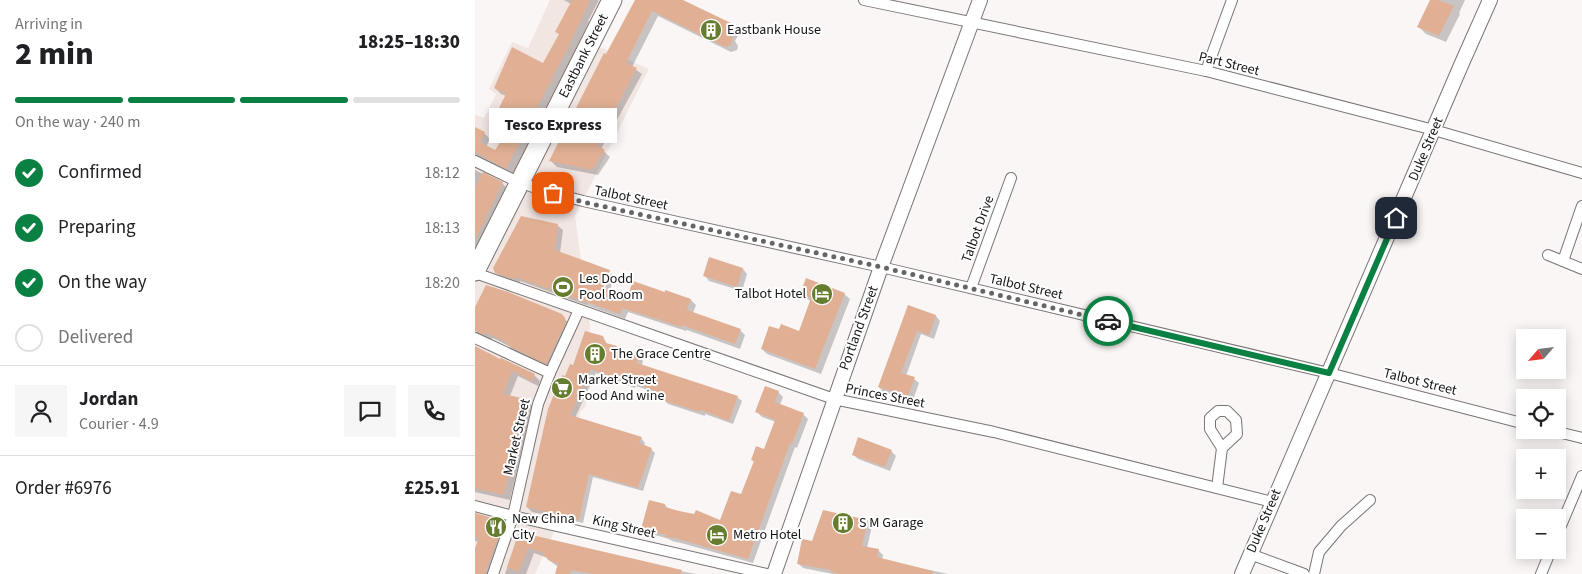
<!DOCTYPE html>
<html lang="en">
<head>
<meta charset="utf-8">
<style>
	body { margin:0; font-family:"Source Sans 3",sans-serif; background:#f6f6f6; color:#202124; height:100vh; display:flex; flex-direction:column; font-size:19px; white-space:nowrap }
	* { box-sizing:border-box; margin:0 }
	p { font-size:16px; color:#757577 }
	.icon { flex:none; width:28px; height:28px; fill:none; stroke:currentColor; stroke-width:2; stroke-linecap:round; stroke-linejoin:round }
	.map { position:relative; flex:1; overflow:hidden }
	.details { display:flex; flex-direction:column; background:#fff; width:475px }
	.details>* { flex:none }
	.needle { width:32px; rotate:242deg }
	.controls { position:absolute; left:1041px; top:329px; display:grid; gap:10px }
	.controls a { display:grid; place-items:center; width:50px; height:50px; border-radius:0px; background:#fff; box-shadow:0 2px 12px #0003; font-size:25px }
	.pin { position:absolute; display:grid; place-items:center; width:42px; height:42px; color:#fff; margin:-21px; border-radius:10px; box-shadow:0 2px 8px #0006 }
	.courier { position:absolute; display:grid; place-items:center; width:50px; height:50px; margin:-25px; border:4px solid #0b8043; border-radius:50%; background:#fff; color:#222; box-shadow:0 1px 6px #0007 }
	.bubble { position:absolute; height:35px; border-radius:0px; background:#fff; box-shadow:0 2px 12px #0003; font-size:16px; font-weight:800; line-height:35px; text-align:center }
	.summary em { font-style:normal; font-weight:800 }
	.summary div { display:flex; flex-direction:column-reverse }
	.summary { display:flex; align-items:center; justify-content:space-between; height:85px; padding:0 15px }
	h1 { font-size:32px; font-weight:800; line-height:38px }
	.bar { display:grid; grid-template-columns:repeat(4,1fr); gap:8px 5px; align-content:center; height:60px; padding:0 15px }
	.bar i { height:6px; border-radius:4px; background:#e0e0e0 }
	.bar .on { background:#0b8043 }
	.bar p { grid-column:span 4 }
	.line { display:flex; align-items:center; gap:12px; padding:0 15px; border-top:1px solid #e0e0e0 }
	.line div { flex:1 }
	.round { display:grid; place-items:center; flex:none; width:52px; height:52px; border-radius:0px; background:#f6f6f6 }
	ol { padding:0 15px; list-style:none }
	li { display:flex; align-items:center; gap:15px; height:55px }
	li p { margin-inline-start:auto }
	li .icon { padding:5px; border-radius:50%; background:#0b8043; color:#fff; stroke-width:4 }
	li:last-child { color:#757577 }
	li i { width:28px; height:28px; border:2px solid #e0e0e0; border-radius:50% }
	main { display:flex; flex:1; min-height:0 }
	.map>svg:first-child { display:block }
	.built { fill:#f2e6e3 }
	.shadow { fill:#0003 }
	.building { fill:#e1b094 }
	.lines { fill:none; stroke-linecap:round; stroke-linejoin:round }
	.street-casing { stroke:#797574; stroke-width:12 }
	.secondary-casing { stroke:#797574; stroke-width:16 }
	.highway-casing { stroke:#797574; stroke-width:21 }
	.street { stroke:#fff; stroke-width:10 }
	.secondary { stroke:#fff; stroke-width:14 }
	.highway { stroke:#fff; stroke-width:19 }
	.done { stroke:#666464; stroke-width:5; stroke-dasharray:0 9 }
	.route { stroke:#0b8043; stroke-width:6 }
	.labels { text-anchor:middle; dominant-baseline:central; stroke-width:4; stroke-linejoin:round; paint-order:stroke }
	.poi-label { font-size:14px; fill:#171616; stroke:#fff; text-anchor:start }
	.street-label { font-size:14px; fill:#171616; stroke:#fff }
</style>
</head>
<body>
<main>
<section class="details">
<div class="summary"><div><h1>2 min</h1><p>Arriving in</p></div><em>18:25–18:30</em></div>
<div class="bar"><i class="on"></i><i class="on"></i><i class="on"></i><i></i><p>On the way · 240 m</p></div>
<ol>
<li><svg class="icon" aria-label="check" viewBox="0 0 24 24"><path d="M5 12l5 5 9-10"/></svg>Confirmed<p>18:12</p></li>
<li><svg class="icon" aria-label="check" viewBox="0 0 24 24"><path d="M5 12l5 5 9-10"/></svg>Preparing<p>18:13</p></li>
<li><svg class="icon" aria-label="check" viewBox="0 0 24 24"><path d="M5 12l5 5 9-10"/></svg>On the way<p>18:20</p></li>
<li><i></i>Delivered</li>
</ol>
<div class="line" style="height:90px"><a class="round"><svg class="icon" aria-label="person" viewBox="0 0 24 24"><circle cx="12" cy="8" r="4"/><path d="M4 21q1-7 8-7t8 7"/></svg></a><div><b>Jordan</b><p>Courier · 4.9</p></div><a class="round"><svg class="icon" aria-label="chat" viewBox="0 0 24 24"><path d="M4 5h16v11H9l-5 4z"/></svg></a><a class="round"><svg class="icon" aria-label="phone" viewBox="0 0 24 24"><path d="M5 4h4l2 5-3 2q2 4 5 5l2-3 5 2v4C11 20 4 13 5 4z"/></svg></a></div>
<div class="line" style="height:65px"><div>Order #6976</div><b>£25.91</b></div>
</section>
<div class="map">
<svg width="1107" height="574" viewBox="0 0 1107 574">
	<rect width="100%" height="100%" fill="#faf6f5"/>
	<!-- built -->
	<path class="built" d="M75 0H148L125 47 174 69 100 216 115 325 111 406 105 412 78 534 60 574H0V114L9 118 21 94 14 89 37 42 53 48Z"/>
	<!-- shadow -->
	<g class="shadow">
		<path d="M89 0H124L113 21 114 22 100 51 38 174 10 160 0 163V130L9 133 15 139 11 147 21 152 33 133 18 122 31 96 26 94 20 88 69 65 85 35 82 32 96 4Z"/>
		<path d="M162 0H205L259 26 265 32 260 41 263 46 262 50 256 52 183 16 157 67 167 74 126 149 135 157 123 175 82 167 76 161Z"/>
		<path d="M957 0H990L984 13 985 14 971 42 951 34 944 27Z"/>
		<path d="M0 170 27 183 33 189 0 263Z"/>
		<path d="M82 225 88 230 85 253 136 272H133L125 294 127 295 136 273 140 277 134 292 153 299 216 300 221 305 218 313 265 330 270 335 265 349 212 330 211 331 153 312 150 319 45 281 44 284 27 278 21 272Z"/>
		<path d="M268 269 272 274 267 291 234 281 230 276Z"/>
		<path d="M326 294H369L375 299 346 374 292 354 287 349 324 333 336 301 332 299Z"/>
		<path d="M434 307 461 316 465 321 459 339 446 334 431 376 439 379 444 383 438 400 408 392 404 387Z"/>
		<path d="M0 310 86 315 96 326 77 369 39 351 34 346 18 338 16 340H0V332L5 329H0Z"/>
		<path d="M127 337 133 345 141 348 146 352 164 357 168 361 167 365 262 397 267 401 258 424 230 414V416L193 404 189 400 190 396 161 386 160 388 140 381 121 373 100 418 166 438 170 443 169 446 176 449 180 453 168 491 118 477 108 523 57 512 52 507 91 377 99 366Z"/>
		<path d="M0 348 59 375 65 381 63 386 43 376 35 396 51 400 57 406 35 500 0 492Z"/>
		<path d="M303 392 308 397 305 405 328 414 333 419 322 448 320 447 278 563 206 543 197 541 194 539 173 533 168 528 190 505 194 509 246 521 266 496 280 463 277 460 290 450 301 422 287 417 282 412Z"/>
		<path d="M416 451 421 456 415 471 383 459 378 454Z"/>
		<path d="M0 515 22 523 28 529 18 574H0V551L4 542 0 541Z"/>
		<path d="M392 521 397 526 392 548 403 550 408 555 407 560 473 574H358L328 568 323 563 338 542Z"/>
		<path d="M44 533 205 571 221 574H81L83 567 70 557 59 553 51 574H30Z"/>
	</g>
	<!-- building -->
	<g class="building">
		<path d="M97 0H115L94 45 31 169 0 152V127L10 132 5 142 20 150 32 132 17 122 31 94 19 88 37 47 68 63 84 34 80 32Z"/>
		<path d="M160 0H208L260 25 255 34 258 39 256 45 250 47 177 11 151 63 162 68 121 144 130 150 117 170 74 161 129 53 131 54Z"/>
		<path d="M955 0H963L979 6 964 36 942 27Z"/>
		<path d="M8 172 28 182 0 240V188Z"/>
		<path d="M46 216 83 224 80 250 135 270 128 288 152 297 158 281 190 292V290L216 299 212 310 266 329 260 344 207 325 206 327 147 308 145 314 40 277 39 279 20 273 18 268Z"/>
		<path d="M234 257 268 268 262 287 228 276Z"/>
		<path d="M331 278 370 293 340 369 286 349 294 326 304 329 306 324 324 331 336 298 325 294Z"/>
		<path d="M11 285 33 292 87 314 90 318 91 322 71 364 32 345 33 343 12 333 10 335 0 331V307Z"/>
		<path d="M433 305 461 315 454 335 442 331 426 373 440 377 433 396 403 387Z"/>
		<path d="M110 331 128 336 131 343 142 346 140 350 164 356 162 363 263 396 254 421 226 410 225 412 187 400 189 394 156 382V384L134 377V376L116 369 95 415 167 437 164 443 177 448 163 488 114 474 104 520 51 507 73 409 87 375 90 376 95 364 98 365Z"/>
		<path d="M0 346 25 359 26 358 60 374 57 381 37 371 28 394 51 399 29 495 0 488Z"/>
		<path d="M290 386 304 391 300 402 329 413 317 444 315 443 273 559 200 538 190 537 191 535 166 529 174 500 190 504V507L204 511 219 514 221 510 245 520 256 491 266 494 279 461 276 460 281 446 289 449 300 420 280 412Z"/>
		<path d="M383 437 417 450 410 467 377 455Z"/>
		<path d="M348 510 393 520 387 546 404 549 402 557 458 571 457 574H364L356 572V570L322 564 327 539 337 541Z"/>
		<path d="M0 513 18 518 23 522 26 530 10 574H0V548L4 538 0 537Z"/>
		<path d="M44 532 207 570 206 574H117L97 570 95 574H80L83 564 73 560 72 557 68 556 69 553 53 548 44 572 32 567Z"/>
	</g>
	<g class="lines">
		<!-- street casing -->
		<g class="street-casing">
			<g id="street">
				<path d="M389 0 731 71 959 130 1107 173"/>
				<path d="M731 71 757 0"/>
				<path d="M0 161 45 183"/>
				<path d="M45 182 63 189 108 201 406 267 854 373 1050 424"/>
				<path d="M1073 255 1107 269"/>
				<path d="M1088 261 1107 206"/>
				<path d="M0 273 359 399 519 432 797 502"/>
				<path d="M496 288 536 178"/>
				<path d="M0 338 75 373"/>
				<path d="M1075 430 1107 438"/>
				<path d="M742 488 747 448 735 429V418L743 411H752L761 420 762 434 747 448"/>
				<path d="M0 506 38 516 292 574"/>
				<path d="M1082 535 1107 476"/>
				<path d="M775 554 829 574"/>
				<path d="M18 574 38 516 63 404 75 373 104 310"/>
				<path d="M839 574 844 552 866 526 895 500"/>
				<path d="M1066 574 1076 550"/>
			</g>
		</g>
		<!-- secondary casing -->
		<g class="secondary-casing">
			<g id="secondary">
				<path d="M299 574 406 267 505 0"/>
				<path d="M767 574 987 63 1015 0"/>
			</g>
		</g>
		<!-- highway casing -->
		<g class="highway-casing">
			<g id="highway">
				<path id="s1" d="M0 271 137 0"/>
			</g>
		</g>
		<!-- street -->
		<use href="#street" class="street"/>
		<!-- secondary -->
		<use href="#secondary" class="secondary"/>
		<!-- highway -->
		<use href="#highway" class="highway"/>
	</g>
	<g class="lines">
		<!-- done -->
		<path class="done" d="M78 193 108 202 406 267 633 321"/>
		<!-- route -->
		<path class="route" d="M633 321 854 373 921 218"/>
	</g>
	<!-- icons -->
	<defs>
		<g id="building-disc" transform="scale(1.125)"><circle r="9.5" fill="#667d2f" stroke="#fff"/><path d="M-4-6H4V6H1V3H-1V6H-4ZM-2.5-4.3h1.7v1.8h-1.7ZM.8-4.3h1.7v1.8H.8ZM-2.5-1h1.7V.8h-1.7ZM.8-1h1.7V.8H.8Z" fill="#fff"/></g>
		<g id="stadium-disc" transform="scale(1.125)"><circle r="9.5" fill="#667d2f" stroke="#fff"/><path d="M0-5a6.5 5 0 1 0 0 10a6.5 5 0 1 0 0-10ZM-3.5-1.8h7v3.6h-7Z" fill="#fff"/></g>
		<g id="hotel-disc" transform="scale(1.125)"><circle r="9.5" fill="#667d2f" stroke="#fff"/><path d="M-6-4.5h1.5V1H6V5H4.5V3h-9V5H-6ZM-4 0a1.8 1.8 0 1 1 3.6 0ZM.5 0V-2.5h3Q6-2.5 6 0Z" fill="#fff"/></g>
		<g id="supermarket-disc" transform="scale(1.125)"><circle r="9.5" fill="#667d2f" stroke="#fff"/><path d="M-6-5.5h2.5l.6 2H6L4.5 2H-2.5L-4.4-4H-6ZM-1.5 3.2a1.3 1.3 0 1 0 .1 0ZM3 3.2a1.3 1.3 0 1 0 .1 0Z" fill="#fff"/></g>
		<g id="restaurant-disc" transform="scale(1.125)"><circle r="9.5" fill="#667d2f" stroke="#fff"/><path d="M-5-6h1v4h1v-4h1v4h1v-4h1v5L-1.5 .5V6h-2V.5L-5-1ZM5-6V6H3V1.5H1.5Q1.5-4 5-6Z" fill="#fff"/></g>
	</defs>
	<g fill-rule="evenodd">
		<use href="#building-disc" x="236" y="30"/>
		<use href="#stadium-disc" x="88" y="287"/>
		<use href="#hotel-disc" x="347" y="294"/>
		<use href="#building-disc" x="120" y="354"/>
		<use href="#supermarket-disc" x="87" y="388"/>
		<use href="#building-disc" x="368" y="523"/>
		<use href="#restaurant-disc" x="21" y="527"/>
		<use href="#hotel-disc" x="242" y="535"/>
	</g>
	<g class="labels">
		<!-- poi labels -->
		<g class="poi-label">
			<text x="252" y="30">Eastbank House</text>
			<text x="104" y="279">Les Dodd<tspan x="104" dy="16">Pool Room</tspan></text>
			<text x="331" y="294" text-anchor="end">Talbot Hotel</text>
			<text x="136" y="354">The Grace Centre</text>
			<text x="103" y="380">Market Street<tspan x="103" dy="16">Food And wine</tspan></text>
			<text x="37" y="519">New China<tspan x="37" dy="16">City</tspan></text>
			<text x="384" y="523">S M Garage</text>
			<text x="258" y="535">Metro Hotel</text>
		</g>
		<!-- street labels -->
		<g class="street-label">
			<text stroke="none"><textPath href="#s1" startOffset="241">Eastbank Street</textPath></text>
			<text transform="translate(754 64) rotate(14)">Part Street</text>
			<text transform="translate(951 149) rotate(-67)">Duke Street</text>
			<text transform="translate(156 198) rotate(12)">Talbot Street</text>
			<text transform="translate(503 229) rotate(-70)">Talbot Drive</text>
			<text transform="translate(551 287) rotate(13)">Talbot Street</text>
			<text transform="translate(384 328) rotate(-70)">Portland Street</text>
			<text transform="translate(945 382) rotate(14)">Talbot Street</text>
			<text transform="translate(410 396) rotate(11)">Princes Street</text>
			<text transform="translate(42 437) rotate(-77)">Market Street</text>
			<text transform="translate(789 521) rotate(-67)">Duke Street</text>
			<text transform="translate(149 527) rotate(13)">King Street</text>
		</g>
	</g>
</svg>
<div class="controls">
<a><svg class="needle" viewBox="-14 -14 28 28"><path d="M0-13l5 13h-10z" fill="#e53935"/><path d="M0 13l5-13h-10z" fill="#757577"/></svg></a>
<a><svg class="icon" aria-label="locate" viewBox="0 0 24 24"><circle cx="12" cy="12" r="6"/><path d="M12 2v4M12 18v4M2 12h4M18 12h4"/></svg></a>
<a>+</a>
<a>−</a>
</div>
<div class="pin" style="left:78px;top:193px;background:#ea580c"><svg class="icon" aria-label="bag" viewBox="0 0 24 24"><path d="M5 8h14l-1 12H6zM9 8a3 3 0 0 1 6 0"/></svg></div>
<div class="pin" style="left:921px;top:218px;background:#1f2937"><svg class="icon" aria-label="home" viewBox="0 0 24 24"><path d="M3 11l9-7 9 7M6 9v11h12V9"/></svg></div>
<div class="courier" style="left:633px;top:321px"><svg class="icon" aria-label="car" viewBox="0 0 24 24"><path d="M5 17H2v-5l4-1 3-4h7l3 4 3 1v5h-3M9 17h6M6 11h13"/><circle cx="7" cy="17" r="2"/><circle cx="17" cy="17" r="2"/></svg></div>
<div class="bubble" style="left:14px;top:108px;width:128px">Tesco Express</div>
</div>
</main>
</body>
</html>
